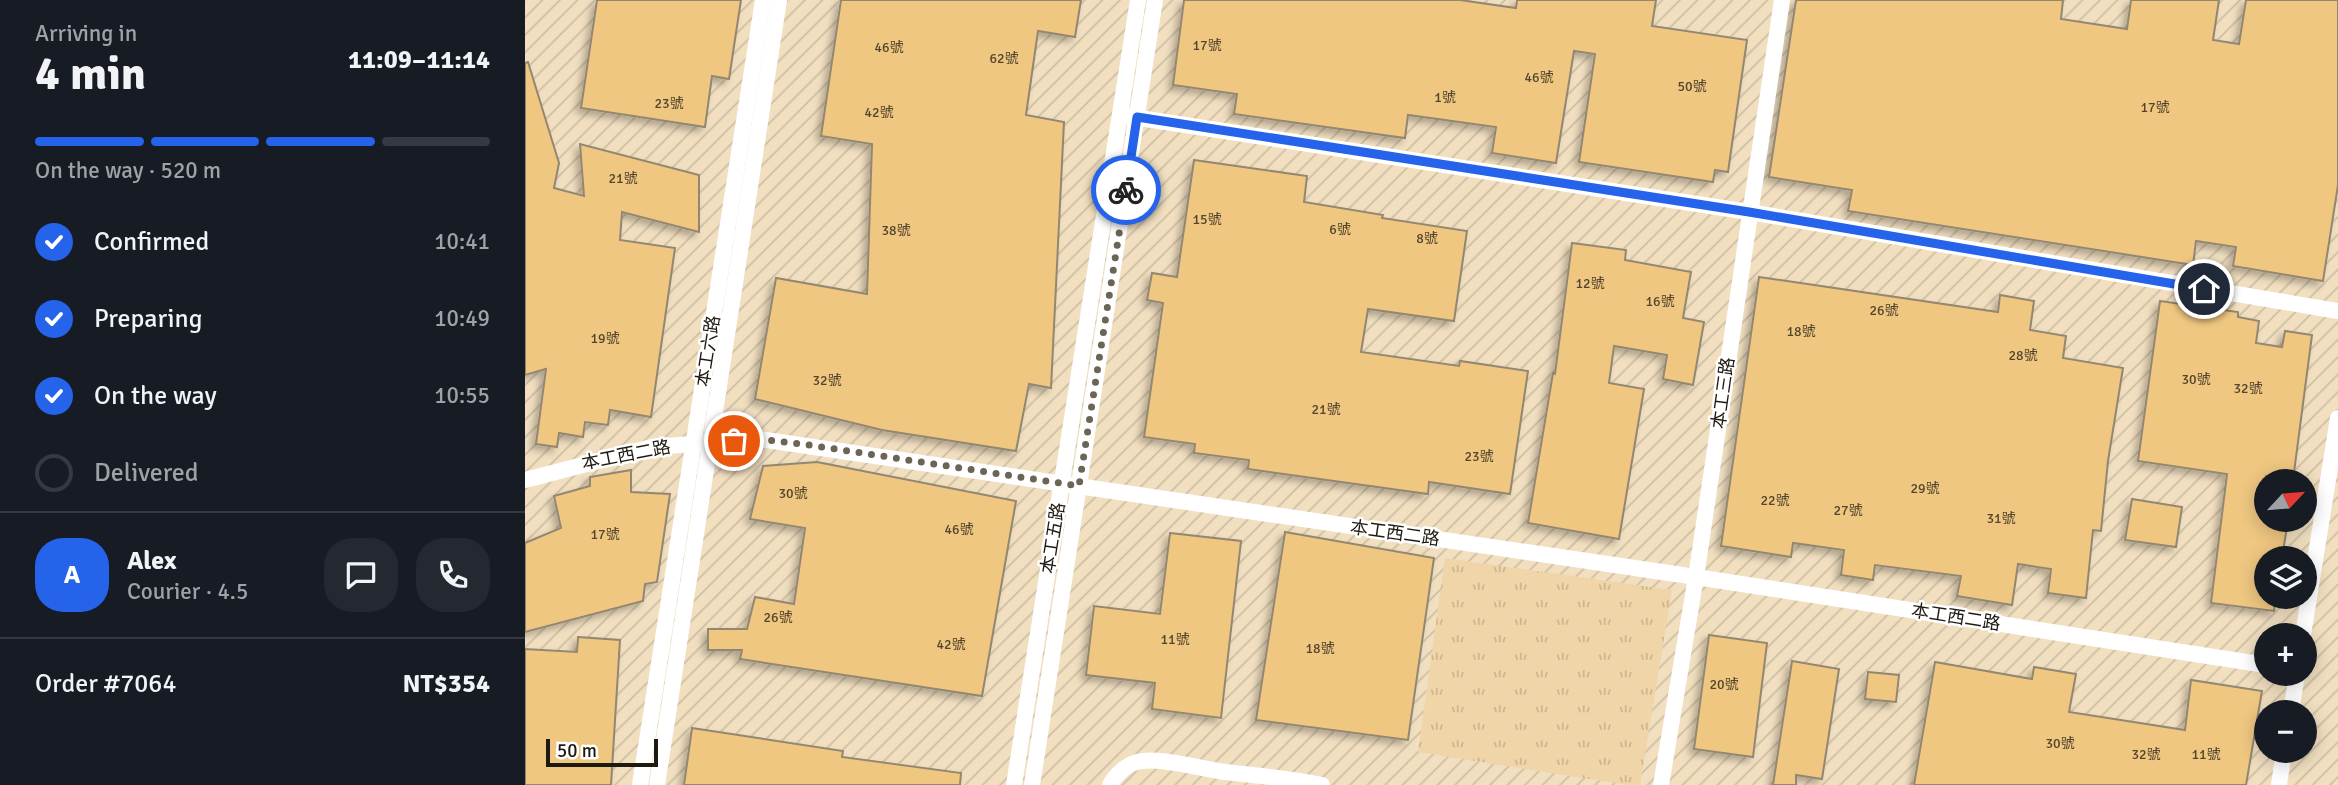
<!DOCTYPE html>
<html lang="en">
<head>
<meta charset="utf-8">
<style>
	body { margin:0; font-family:Signika,"Noto Sans TC",sans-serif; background:#242831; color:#f1f3f6; height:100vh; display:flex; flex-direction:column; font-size:26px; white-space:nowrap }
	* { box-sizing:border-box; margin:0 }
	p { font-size:23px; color:#9ea1a6 }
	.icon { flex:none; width:38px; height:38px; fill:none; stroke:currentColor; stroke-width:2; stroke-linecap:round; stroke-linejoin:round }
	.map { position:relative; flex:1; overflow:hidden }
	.details { display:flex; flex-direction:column; background:#171b24; width:525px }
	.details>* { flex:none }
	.needle { width:46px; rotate:64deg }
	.controls { position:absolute; left:1729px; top:469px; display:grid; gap:14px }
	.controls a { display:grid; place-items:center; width:63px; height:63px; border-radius:50%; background:#171b24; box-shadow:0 4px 18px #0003; font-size:35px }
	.scale { position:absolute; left:21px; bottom:18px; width:112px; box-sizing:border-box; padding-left:7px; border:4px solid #1f1a11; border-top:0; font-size:19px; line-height:24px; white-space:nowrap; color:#1f1a11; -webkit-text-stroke:5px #fff; paint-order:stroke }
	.pin { position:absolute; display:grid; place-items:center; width:60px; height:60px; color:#fff; margin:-30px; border:4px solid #fff; border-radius:50%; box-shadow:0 2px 7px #0007 }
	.courier { position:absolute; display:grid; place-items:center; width:70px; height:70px; margin:-35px; border:5px solid #2563eb; border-radius:50%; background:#fff; color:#222; box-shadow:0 2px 9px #0007 }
	.overview em { font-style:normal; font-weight:700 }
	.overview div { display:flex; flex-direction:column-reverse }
	.overview { display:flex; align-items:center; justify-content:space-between; height:119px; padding:0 35px }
	h1 { font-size:46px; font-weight:700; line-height:52px }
	.bar { display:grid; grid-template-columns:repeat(4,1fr); gap:10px 7px; align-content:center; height:84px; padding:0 35px }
	.bar i { height:9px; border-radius:5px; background:#363941 }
	.bar .on { background:#2563eb }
	.bar p { grid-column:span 4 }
	.line { display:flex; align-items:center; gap:18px; padding:0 35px; border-top:2px solid #363941 }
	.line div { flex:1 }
	.round { display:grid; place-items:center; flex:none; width:74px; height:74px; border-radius:28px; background:#242831 }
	ol { padding:0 35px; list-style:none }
	li { display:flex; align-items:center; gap:21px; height:77px }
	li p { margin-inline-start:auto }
	li .icon { padding:7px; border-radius:50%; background:#2563eb; color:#fff; stroke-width:4 }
	li:last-child { color:#9ea1a6 }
	li i { width:38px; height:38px; border:4px solid #363941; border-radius:50% }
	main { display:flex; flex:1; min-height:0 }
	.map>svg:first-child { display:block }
	.industrial { fill:url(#industrial-furrows); fill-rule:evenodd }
	.grass { fill:url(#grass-tufts) }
	.building { fill:#efc781; stroke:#948771; stroke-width:2; filter:url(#shadow) }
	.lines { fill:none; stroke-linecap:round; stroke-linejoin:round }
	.minor { stroke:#fff; stroke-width:16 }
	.done { stroke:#6c6455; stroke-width:7; stroke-dasharray:0 12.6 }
	.route { stroke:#2563eb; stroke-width:9 }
	.labels { text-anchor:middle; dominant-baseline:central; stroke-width:5; stroke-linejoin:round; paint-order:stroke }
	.number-label { font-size:14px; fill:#53452d }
	.street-label { font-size:18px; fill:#1f1a11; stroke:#fff }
</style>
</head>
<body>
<main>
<section class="details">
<div class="overview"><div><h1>4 min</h1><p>Arriving in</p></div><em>11:09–11:14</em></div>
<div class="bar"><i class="on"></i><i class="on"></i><i class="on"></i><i></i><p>On the way · 520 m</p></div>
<ol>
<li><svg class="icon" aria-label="check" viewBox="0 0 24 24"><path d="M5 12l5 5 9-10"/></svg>Confirmed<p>10:41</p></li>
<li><svg class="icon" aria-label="check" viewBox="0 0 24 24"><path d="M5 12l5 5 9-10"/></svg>Preparing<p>10:49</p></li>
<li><svg class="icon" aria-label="check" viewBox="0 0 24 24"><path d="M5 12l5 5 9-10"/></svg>On the way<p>10:55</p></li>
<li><i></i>Delivered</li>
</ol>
<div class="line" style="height:126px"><b class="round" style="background:#2563eb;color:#fff">A</b><div><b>Alex</b><p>Courier · 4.5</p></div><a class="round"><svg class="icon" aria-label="chat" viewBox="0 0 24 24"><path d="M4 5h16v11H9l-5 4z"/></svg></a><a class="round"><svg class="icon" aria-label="phone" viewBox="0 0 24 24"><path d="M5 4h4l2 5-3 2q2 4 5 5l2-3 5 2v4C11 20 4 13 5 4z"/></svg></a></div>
<div class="line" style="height:91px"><div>Order #7064</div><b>NT$354</b></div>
</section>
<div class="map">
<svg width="1813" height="785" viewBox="0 0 1813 785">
	<defs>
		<pattern id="industrial-furrows" width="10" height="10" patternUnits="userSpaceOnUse" patternTransform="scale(1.75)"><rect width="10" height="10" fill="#f1dfc0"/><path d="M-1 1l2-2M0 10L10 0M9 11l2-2" fill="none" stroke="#cebfa4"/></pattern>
		<pattern id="grass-tufts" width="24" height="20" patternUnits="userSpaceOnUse" patternTransform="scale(1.75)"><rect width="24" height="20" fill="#efd5a8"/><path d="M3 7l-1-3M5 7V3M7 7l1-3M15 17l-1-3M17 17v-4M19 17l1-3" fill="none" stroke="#ccb690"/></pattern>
		<filter id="shadow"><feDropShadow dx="-4.5" dy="4.5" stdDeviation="3.5" flood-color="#0004"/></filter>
	</defs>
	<rect width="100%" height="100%" fill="#faecd3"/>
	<!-- industrial -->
	<path class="industrial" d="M0 0H1813V785H0ZM1741 481H1780V520H1741ZM1741 558H1780V597H1741ZM1741 635H1780V674H1741ZM1741 712H1780V751H1741Z"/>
	<!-- grass -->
	<path class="grass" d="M920 558 1147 590 1115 785H1103L893 752Z"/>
	<!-- building -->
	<g class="building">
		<path d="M72 0H216L204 79 187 76 180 127 56 108Z"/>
		<path d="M316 0H556L550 37 513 31 501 115 539 122 526 388 504 384 491 451 357 430 230 399 251 278 342 294 347 144 296 136Z"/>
		<path d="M659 0H935L991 8 992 0H1131L1127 26 1222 40 1203 172 1190 170 1188 182 1054 162 1070 54 1049 51 1031 163 967 153 971 127 883 115 880 138 709 114 712 94 648 85Z"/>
		<path d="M1271 0H1538L1536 19 1602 29 1606 0H1694L1688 40 1714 44 1721 0H1813V185L1798 281 1708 266 1711 247 1671 241 1668 265 1323 211 1327 190 1244 177Z"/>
		<path d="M3 62 34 163 29 188 59 196 55 144 174 175V232L97 212 95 240 150 248 126 417 85 410 83 425 60 422 58 437 34 433 32 447 11 444 21 369 0 375V63Z"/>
		<path d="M669 160 782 176 779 202 858 215 857 218 942 231 929 321 843 309 836 352 934 366 935 361 1003 371 985 494 904 482 903 494 723 469 724 460 669 453 670 444 619 437 638 303 622 300 627 273 652 277Z"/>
		<path d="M1047 243 1101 250 1100 260 1166 272 1158 318 1179 322 1168 385 1138 379 1142 355 1089 346 1084 383 1119 389 1094 539 1003 523 1028 373 1030 374Z"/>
		<path d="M1234 277 1473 312 1475 295 1509 301 1505 330 1541 336 1538 358 1598 368 1583 461 1576 531 1568 530 1561 598 1523 593 1526 569 1493 564 1487 605 1432 596 1436 576 1350 565 1348 580 1316 575 1319 550 1268 543 1266 557 1196 546Z"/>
		<path d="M1635 301 1713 312V317L1734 321 1731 343 1757 347 1760 331 1787 335 1768 480 1741 476V520H1763L1757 558H1741V597H1751L1749 611 1686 603 1702 474 1613 461Z"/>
		<path d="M292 462 491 501 457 696 215 659 217 650H183V629H222L230 597 269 604 280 528 225 519 238 466Z"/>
		<path d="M106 470V492L145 494 132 582 120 584 118 601 0 632V543L36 528 29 496 65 486V477Z"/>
		<path d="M1607 499 1657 507 1651 547 1600 540Z"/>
		<path d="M760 532 909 558 883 740 731 720Z"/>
		<path d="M645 533 716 541 696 718 627 709 630 683 561 675 569 606 635 614Z"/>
		<path d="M1184 635 1242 643 1228 757 1169 749Z"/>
		<path d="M53 637 95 640 86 785H0V649L52 652Z"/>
		<path d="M1267 661 1314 669 1297 779 1271 775V785H1248Z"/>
		<path d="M1410 662 1507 679 1509 667 1551 674 1544 712 1660 730 1666 680 1737 691 1721 785H1389Z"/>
		<path d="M1343 672 1374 675 1371 702 1340 699Z"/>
		<path d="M167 728 318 751 317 757 436 773 435 785H159Z"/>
	</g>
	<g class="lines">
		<!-- minor -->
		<g class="minor">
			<path d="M595 115 1224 212 1813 311"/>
			<path d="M0 480 127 447 234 439 1171 577 1741 665"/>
			<path d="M1778 635 1813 418"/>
			<path d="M1766 712 1772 674"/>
			<path d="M115 785 238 0"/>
			<path d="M132 785 254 0"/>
			<path d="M489 785 613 0"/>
			<path d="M507 785 630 0"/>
			<path d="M585 785C589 777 600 766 609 763 630 755 677 769 700 772 733 776 765 778 797 785"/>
			<path d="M1136 785 1171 577 1257 0"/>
			<path d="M1754 785 1759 751"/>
		</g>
	</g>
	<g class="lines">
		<!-- done -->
		<path class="done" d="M209 441 234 439 284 445 554 486 601 190"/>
		<!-- route -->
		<path class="route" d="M601 190 612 117 1224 212 1679 289"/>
	</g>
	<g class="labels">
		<!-- number labels -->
		<g class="number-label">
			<text x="682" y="45">17號</text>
			<text x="364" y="47">46號</text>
			<text x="479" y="58">62號</text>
			<text x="1014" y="77">46號</text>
			<text x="1167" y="86">50號</text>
			<text x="920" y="97">1號</text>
			<text x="144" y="103">23號</text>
			<text x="1630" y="107">17號</text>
			<text x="354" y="112">42號</text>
			<text x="98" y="178">21號</text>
			<text x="682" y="219">15號</text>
			<text x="815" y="229">6號</text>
			<text x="371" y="230">38號</text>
			<text x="902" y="238">8號</text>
			<text x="1065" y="283">12號</text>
			<text x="1135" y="301">16號</text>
			<text x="1359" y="310">26號</text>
			<text x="1276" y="331">18號</text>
			<text x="80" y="338">19號</text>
			<text x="1498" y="355">28號</text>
			<text x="1671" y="379">30號</text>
			<text x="302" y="380">32號</text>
			<text x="1723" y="388">32號</text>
			<text x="801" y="409">21號</text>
			<text x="954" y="456">23號</text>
			<text x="1400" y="488">29號</text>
			<text x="268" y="493">30號</text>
			<text x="1250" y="500">22號</text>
			<text x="1323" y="510">27號</text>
			<text x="1476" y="518">31號</text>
			<text x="434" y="529">46號</text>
			<text x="80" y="534">17號</text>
			<text x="253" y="617">26號</text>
			<text x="650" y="639">11號</text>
			<text x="426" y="644">42號</text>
			<text x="795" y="648">18號</text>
			<text x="1199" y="684">20號</text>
			<text x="1535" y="743">30號</text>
			<text x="1621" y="754">32號</text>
			<text x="1681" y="754">11號</text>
		</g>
		<!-- street labels -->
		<g class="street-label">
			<text transform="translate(183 351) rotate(-81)">本工六路</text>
			<text transform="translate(1198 393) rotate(-82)">本工三路</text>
			<text transform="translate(101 455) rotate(-11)">本工西二路</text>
			<text transform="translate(870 533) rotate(8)">本工西二路</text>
			<text transform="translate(528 538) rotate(-81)">本工五路</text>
			<text transform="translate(1431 617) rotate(9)">本工西二路</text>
		</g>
	</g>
</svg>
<div class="controls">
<a><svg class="needle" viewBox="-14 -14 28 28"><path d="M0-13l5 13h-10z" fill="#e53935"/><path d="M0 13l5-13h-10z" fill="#9ea1a6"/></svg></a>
<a><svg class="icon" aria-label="layers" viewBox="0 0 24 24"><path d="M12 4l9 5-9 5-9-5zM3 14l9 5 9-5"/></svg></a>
<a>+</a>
<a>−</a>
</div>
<div class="scale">50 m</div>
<div class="pin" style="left:209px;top:441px;background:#ea580c"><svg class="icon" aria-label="bag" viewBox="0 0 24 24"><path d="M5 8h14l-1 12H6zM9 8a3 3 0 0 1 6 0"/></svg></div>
<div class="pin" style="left:1679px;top:289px;background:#1f2937"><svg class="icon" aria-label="home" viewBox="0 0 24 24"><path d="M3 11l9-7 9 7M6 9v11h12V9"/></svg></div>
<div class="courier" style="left:601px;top:190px"><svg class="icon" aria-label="bike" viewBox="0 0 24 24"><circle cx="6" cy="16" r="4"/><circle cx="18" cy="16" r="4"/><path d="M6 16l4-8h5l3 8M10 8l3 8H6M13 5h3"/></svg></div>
</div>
</main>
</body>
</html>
